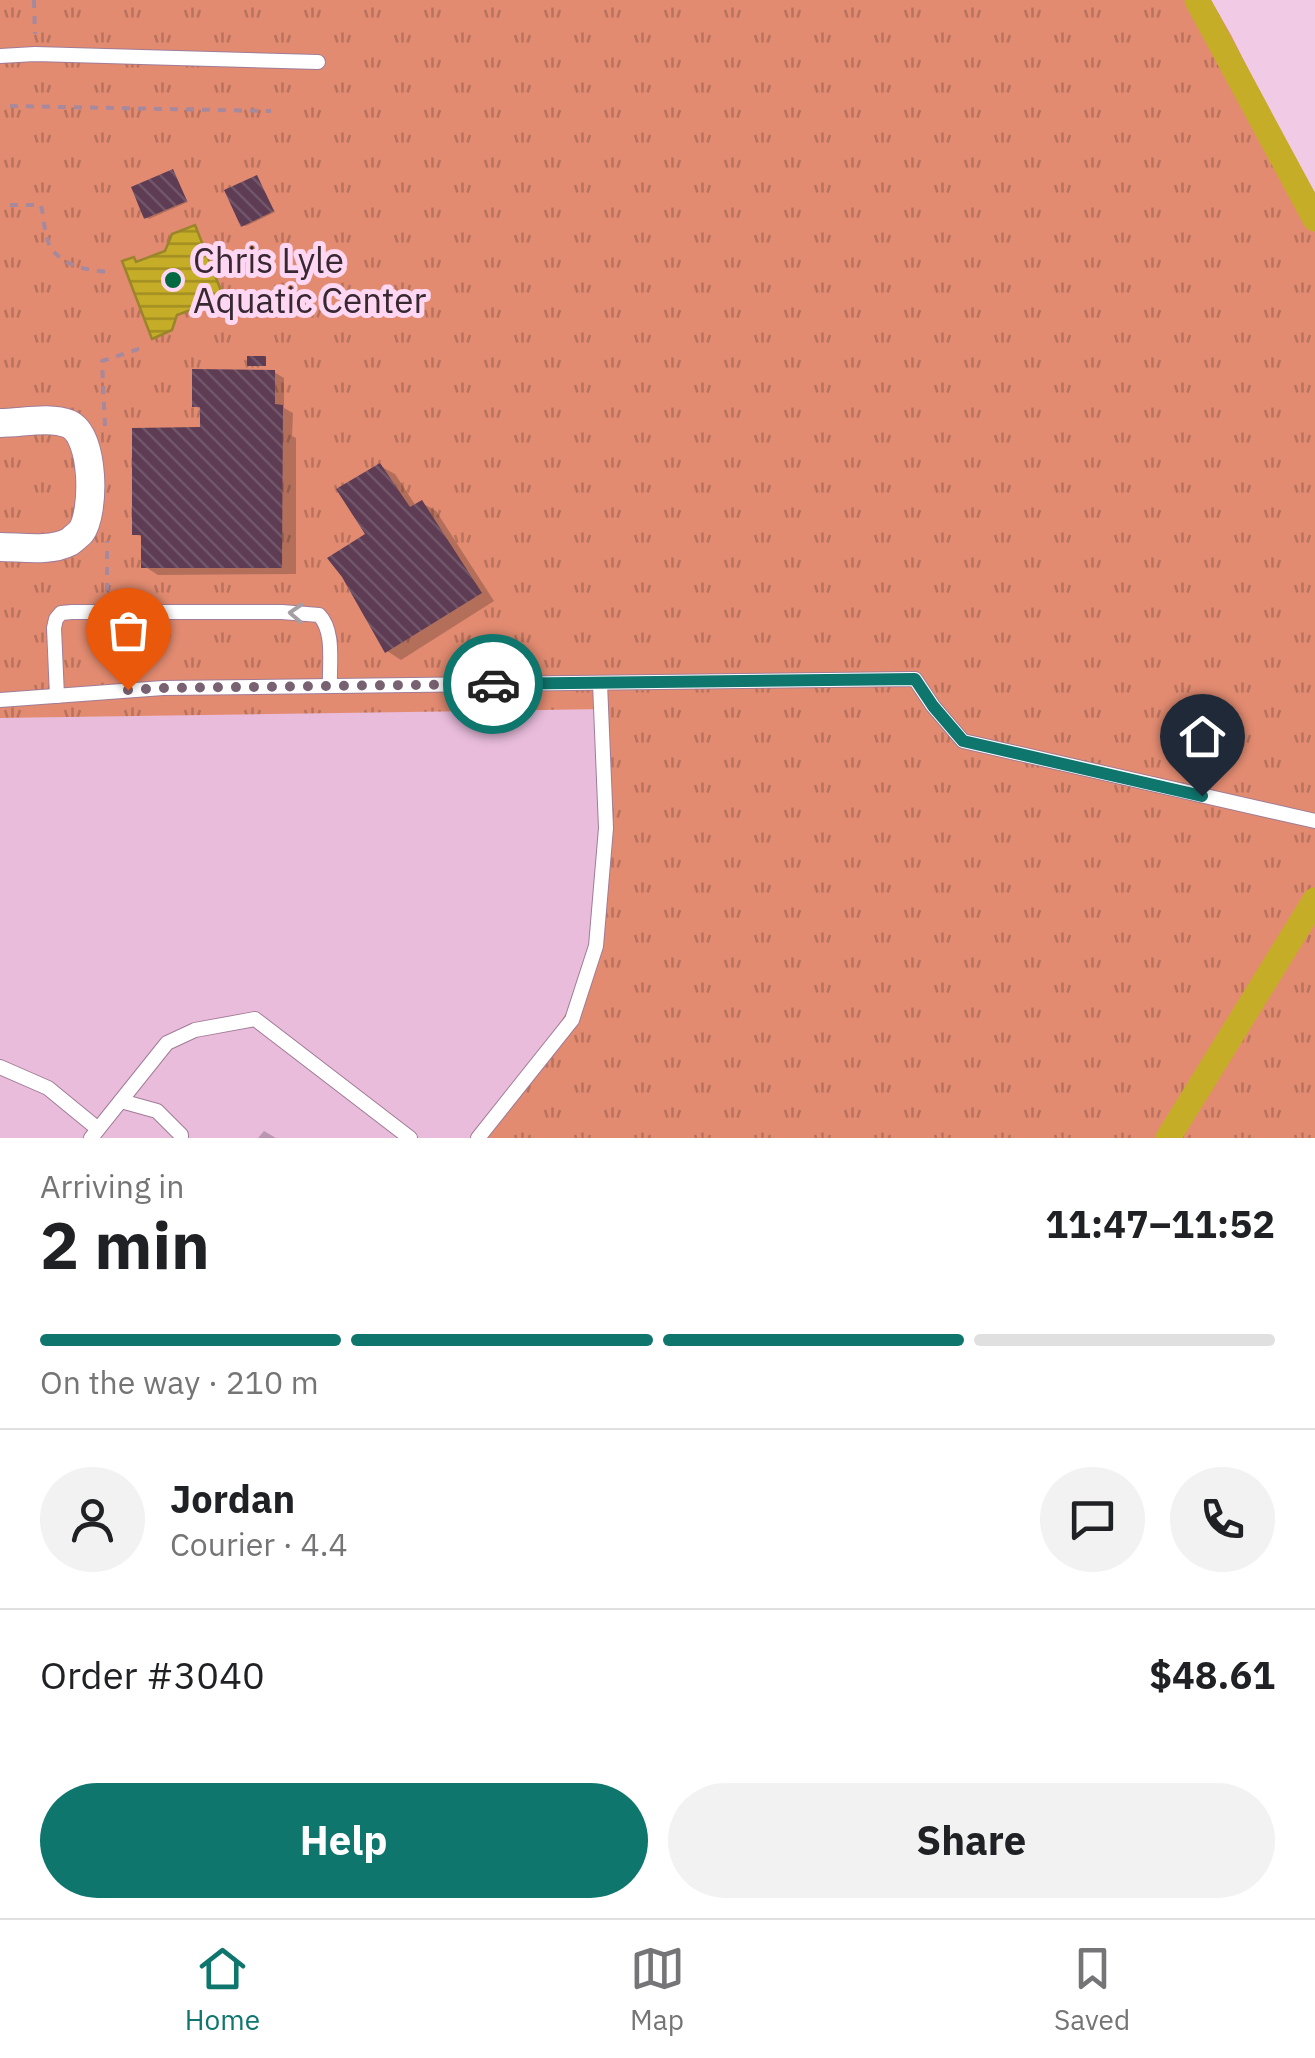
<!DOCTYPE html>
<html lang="en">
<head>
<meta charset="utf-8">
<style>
	body { margin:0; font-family:"IBM Plex Sans",sans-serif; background:#f2f2f2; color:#202124; height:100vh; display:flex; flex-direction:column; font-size:38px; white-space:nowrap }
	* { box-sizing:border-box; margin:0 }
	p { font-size:32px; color:#757577 }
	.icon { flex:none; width:55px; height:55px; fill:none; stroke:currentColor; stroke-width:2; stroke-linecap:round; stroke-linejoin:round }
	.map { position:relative; height:1138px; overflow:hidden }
	.sheet { display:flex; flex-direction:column; background:#fff; flex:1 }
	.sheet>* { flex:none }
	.pin { position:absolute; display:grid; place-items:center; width:85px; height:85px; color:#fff; margin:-102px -42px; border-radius:50% 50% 50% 0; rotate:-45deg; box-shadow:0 0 10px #0007 }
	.pin .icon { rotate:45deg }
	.courier { position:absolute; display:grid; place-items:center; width:100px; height:100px; margin:-50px; border:8px solid #0f766e; border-radius:50%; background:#fff; color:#222; box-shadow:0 2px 12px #0007 }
	.summary em { font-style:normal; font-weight:700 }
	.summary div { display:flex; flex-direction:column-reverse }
	.summary { display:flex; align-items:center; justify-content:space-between; height:170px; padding:0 40px }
	h1 { font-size:65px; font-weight:700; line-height:75px }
	.bar { display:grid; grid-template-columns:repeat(4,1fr); gap:15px 10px; align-content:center; height:120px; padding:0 40px }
	.bar i { height:12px; border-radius:8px; background:#e0e0e0 }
	.bar .active { background:#0f766e }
	.bar p { grid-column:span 4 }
	.line { display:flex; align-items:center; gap:25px; padding:0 40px; border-top:2px solid #e0e0e0 }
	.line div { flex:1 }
	.round { display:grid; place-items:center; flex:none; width:105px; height:105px; border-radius:52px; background:#f2f2f2 }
	.button { display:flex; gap:20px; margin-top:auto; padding:20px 40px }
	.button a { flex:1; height:115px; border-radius:60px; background:#0f766e; color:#fff; font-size:40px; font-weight:700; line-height:115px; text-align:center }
	.button a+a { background:#f2f2f2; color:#202124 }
	.menu { display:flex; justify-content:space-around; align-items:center; height:140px; border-top:2px solid #e0e0e0; background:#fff; font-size:28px; color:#757577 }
	.menu a { display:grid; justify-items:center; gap:5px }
	.menu .active { color:#0f766e }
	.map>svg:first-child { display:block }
	.built { fill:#e9bcdc }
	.park { fill:url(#park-tufts) }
	.water { fill:url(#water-rules); stroke:#9b852b; stroke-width:2.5 }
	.shadow { fill:#0003 }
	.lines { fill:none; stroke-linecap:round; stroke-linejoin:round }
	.canal { stroke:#c6ad28; stroke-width:25 }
	.building { fill:url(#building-back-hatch) }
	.service-casing { stroke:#a17c96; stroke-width:16 }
	.minor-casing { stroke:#a17c96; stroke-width:30 }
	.path { stroke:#a6899d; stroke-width:4; stroke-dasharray:8 8; stroke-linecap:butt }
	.service { stroke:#fff; stroke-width:14 }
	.minor { stroke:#fff; stroke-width:28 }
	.oneway { stroke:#a59ea3 }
	.done { stroke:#786171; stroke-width:10; stroke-dasharray:0 18 }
	.route { stroke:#0f766e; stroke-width:12 }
	.poi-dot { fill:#01693f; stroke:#ffd7f2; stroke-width:4 }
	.labels { text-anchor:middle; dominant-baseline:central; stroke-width:10; stroke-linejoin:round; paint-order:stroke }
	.poi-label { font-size:35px; fill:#372832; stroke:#ffd7f2; text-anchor:start }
</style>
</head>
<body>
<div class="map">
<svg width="1315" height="1138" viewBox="0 0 1315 1138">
	<defs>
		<pattern id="park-tufts" width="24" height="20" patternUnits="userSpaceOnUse" patternTransform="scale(2.5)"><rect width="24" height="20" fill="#e28b71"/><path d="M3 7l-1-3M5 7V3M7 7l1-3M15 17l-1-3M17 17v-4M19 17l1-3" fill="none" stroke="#b8725d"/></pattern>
		<pattern id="water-rules" width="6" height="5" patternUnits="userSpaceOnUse" patternTransform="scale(2.5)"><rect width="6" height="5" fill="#c6ad28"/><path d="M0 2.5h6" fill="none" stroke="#a28d23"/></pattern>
		<pattern id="building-back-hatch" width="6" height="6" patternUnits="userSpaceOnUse" patternTransform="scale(2.5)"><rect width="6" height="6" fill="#5d3c54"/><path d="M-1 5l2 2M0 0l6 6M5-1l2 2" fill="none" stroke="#71566a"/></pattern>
	</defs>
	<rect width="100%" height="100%" fill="#f1cae5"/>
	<!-- built -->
	<path class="built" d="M605 708 598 963 531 1068 479 1138H0V718Z"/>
	<!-- park -->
	<path class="park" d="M0 0H1211L1231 35 1315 201V1138H479L531 1068 598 963 605 709 0 718Z"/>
	<!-- water -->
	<path class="water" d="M195 225 224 298 177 315 172 330 152 339 122 261 134 257 136 262 165 251 172 234Z"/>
	<!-- shadow -->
	<g class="shadow">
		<path d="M173 172 188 202 149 219 146 217Z"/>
		<path d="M257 177 275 212 246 226 243 225Z"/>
		<path d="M274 372 284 378V408L293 413 292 436 296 438V574L158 575 144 566 143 538 135 533 210 430 202 410 194 405Z"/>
		<path d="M380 466 395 474 416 506 422 503 436 511 494 601 401 660 387 651 369 535Z"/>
		<path d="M264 1131 276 1138H258Z"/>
	</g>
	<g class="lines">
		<!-- canal -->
		<g class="canal">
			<path d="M1197 0 1315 219"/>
			<path d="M1168 1138 1315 900"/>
		</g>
	</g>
	<!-- building -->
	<g class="building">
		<path d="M173 169 187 201 144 219 131 187Z"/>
		<path d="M257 175 274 211 241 227 224 190Z"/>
		<rect x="247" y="356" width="19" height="10"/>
		<path d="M192 369 275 370V404L283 405 282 568H141V535H132V428L200 427V407H192Z"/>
		<path d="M380 463 410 507 422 500 482 593 385 653 342 577 327 558 365 534 336 489Z"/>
	</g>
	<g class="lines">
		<!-- service casing -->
		<g class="service-casing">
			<g id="service">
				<path d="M0 56 35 54 318 62"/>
				<path d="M57 696 54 628 56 619 61 613 72 612H282L319 615C335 631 329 664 330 686"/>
				<path d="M0 700 163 688 915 679 933 706 963 741 1315 821"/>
				<path d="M0 1067 48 1088 98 1129"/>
				<path d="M121 1101 157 1111 181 1135V1138"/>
				<path d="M91 1138 167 1043 195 1030 255 1019 410 1138"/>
				<path d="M478 1138 572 1020 596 946 606 828 600 683"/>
			</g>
		</g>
		<!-- minor casing -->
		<g class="minor-casing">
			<path id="minor" d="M0 423C22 423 49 416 69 424 95 436 95 513 81 532 80 533 71 541 69 542 50 552 21 547 0 547"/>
		</g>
		<!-- path -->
		<g class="path">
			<path d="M34 0 35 34"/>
			<path d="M10 106 271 111"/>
			<path d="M10 205H41C44 217 44 233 49 244 60 267 91 271 113 272"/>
			<path d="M105 426 102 361 142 348"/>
			<path d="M107 591V541"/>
		</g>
		<!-- service -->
		<use href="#service" class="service"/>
		<!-- minor -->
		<use href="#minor" class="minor"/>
	</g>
	<!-- one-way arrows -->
	<defs><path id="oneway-chevron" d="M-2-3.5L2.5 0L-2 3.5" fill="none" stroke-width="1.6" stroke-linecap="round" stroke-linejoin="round" transform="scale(2.5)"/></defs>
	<use class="oneway" href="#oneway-chevron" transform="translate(296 613) rotate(-177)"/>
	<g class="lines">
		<!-- done -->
		<path class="done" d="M128 690 163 688 493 684"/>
		<!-- route -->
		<path class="route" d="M493 684 915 679 933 706 963 741 1202 796"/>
	</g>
	<!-- markers -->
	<circle class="poi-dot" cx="173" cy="280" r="10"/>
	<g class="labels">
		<!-- poi labels -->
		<g class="poi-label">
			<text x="193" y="260">Chris Lyle<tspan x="193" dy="40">Aquatic Center</tspan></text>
		</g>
	</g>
</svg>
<div class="pin" style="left:128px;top:690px;background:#ea580c"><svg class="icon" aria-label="bag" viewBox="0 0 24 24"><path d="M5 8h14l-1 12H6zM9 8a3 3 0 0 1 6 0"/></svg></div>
<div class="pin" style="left:1202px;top:796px;background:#1f2937"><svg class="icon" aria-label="home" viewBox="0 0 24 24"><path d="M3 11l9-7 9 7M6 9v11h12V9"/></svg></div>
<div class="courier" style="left:493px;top:684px"><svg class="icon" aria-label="car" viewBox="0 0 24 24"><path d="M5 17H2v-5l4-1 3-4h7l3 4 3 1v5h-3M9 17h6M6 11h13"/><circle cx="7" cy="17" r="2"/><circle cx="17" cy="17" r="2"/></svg></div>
</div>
<section class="sheet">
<div class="summary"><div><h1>2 min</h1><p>Arriving in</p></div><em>11:47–11:52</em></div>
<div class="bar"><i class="active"></i><i class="active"></i><i class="active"></i><i></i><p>On the way · 210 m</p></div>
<div class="line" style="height:180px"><a class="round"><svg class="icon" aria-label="person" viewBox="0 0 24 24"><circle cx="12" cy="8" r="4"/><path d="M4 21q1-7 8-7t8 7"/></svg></a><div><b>Jordan</b><p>Courier · 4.4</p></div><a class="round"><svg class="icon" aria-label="chat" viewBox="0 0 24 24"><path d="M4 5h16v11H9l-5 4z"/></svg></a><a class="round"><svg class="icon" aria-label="phone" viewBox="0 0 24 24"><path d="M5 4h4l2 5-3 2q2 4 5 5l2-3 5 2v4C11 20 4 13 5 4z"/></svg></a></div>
<div class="line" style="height:130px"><div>Order #3040</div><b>$48.61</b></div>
<div class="button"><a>Help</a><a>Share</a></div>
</section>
<nav class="menu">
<a class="active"><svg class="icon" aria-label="home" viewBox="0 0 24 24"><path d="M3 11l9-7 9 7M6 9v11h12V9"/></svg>Home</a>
<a><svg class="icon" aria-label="map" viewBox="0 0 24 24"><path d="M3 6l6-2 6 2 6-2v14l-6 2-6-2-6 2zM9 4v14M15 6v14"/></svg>Map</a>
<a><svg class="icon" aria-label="saved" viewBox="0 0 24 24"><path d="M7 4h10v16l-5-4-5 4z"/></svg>Saved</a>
</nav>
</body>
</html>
